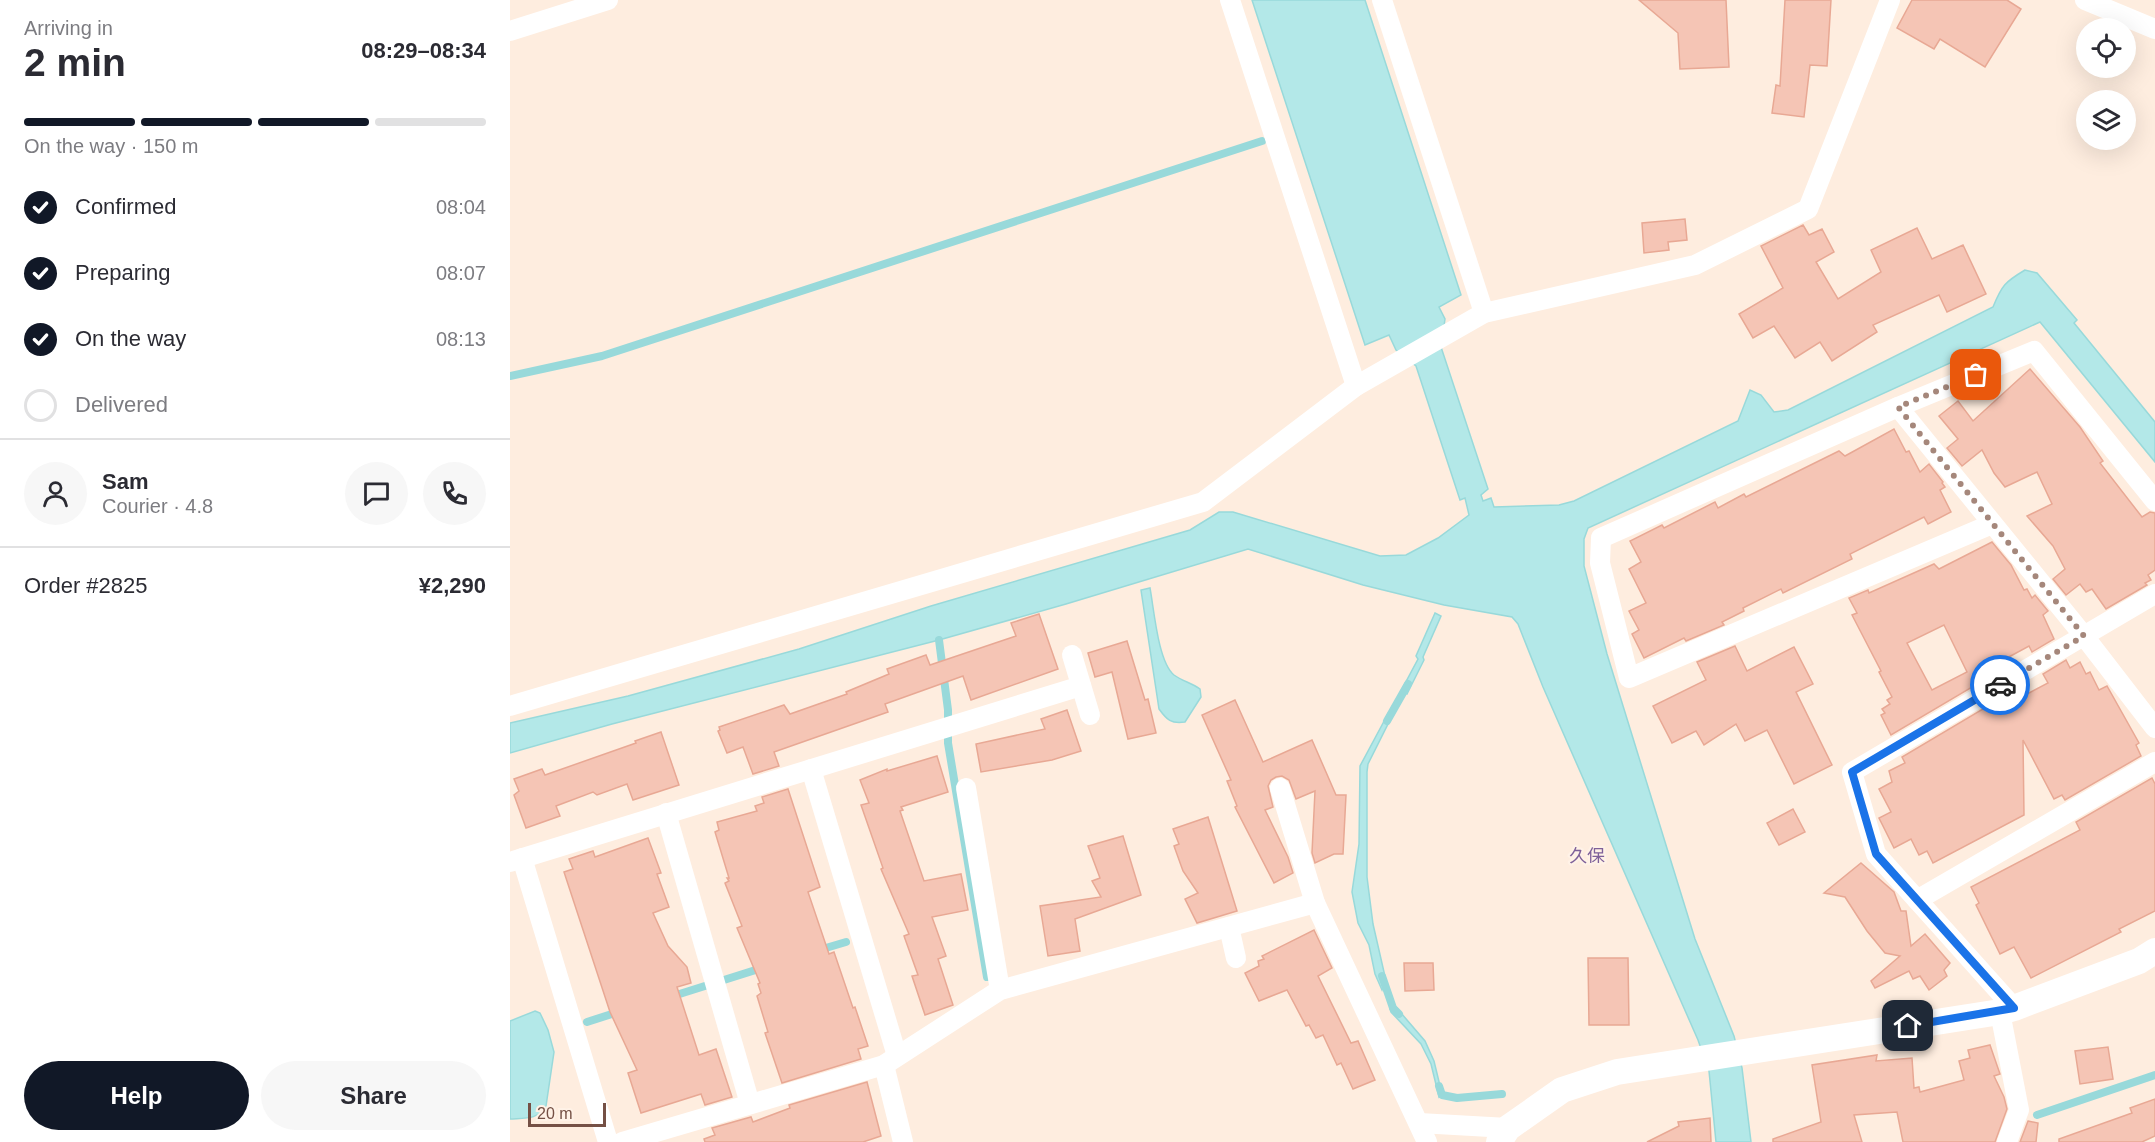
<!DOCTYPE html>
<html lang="en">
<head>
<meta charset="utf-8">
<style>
	body { margin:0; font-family:Arial,"Noto Sans JP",sans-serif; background:#f7f7f7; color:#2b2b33; height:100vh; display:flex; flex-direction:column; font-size:22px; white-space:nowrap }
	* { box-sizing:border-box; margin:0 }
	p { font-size:20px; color:#7c7c81 }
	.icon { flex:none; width:33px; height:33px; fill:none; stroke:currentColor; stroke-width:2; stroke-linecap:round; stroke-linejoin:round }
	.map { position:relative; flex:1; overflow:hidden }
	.sheet { display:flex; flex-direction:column; background:#fff; width:510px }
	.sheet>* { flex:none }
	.buttons { position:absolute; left:1566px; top:18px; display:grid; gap:12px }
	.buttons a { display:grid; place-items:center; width:60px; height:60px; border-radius:50%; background:#fff; box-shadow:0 6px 24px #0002; font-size:30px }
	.scale { position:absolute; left:18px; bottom:15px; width:78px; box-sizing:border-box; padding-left:6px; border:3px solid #755045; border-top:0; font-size:16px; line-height:21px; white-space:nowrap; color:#755045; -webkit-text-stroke:4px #fff2e7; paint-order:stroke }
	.pin { position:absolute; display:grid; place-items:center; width:51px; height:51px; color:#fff; margin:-26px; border-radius:12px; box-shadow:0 3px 9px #0006 }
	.courier { position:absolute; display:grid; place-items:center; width:60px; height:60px; margin:-30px; border:4px solid #1a73e8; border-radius:50%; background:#fff; color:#222; box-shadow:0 2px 8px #0007 }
	.summary em { font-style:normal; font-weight:700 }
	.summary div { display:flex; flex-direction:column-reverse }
	.summary { display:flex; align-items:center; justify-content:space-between; height:102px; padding:0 24px }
	h1 { font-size:39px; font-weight:700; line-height:45px }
	.bar { display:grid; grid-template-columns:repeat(4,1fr); gap:9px 6px; align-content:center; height:72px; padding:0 24px }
	.bar i { height:8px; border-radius:4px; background:#e1e1e2 }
	.bar .active { background:#111827 }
	.bar p { grid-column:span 4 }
	.line { display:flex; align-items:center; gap:15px; padding:0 24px; border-top:2px solid #e1e1e2 }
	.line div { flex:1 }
	.round { display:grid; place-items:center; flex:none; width:63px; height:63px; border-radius:32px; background:#f7f7f7 }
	ol { padding:0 24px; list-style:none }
	li { display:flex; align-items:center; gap:18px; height:66px }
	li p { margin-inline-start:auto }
	li .icon { padding:6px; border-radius:50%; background:#111827; color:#fff; stroke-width:4 }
	li:last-child { color:#7c7c81 }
	li i { width:33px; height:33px; border:3px solid #e1e1e2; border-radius:50% }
	.action { display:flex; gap:12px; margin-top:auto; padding:12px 24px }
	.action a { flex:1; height:69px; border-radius:36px; background:#111827; color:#fff; font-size:24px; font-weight:700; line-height:69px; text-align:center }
	.action a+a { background:#f7f7f7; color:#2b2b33 }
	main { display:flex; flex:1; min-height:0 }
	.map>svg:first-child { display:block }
	.water { fill:#b3e8e8; stroke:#98d9da; stroke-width:1.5 }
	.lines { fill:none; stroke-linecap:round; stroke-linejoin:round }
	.stream { stroke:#98d9da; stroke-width:8 }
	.building { fill:#f5c5b5; stroke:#e8a894; stroke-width:1.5; fill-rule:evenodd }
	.minor { stroke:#fff; stroke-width:20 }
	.tertiary { stroke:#fff; stroke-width:26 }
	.done { stroke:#a5877b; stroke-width:6; stroke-dasharray:0 10.8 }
	.route { stroke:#1a73e8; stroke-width:8 }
	.labels { text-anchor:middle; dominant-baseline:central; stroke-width:4.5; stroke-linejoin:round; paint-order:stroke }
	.neighbourhood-label { font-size:18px; fill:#7e6099; stroke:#fff2e7 }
</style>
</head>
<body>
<main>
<section class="sheet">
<div class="summary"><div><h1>2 min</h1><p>Arriving in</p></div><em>08:29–08:34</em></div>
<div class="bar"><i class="active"></i><i class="active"></i><i class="active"></i><i></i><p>On the way · 150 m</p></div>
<ol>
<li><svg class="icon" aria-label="check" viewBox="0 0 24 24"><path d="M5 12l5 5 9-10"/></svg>Confirmed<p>08:04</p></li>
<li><svg class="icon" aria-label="check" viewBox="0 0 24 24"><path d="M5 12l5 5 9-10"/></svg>Preparing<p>08:07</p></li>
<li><svg class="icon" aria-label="check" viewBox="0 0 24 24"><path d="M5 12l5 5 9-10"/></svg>On the way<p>08:13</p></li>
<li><i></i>Delivered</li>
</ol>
<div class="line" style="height:108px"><a class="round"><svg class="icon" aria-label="person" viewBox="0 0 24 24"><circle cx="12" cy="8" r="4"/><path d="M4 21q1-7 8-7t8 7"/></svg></a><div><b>Sam</b><p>Courier · 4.8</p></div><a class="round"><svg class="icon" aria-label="chat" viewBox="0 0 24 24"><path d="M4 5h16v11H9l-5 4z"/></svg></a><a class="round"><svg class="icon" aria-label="phone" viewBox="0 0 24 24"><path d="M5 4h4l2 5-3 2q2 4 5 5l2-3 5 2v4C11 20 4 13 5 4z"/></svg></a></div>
<div class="line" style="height:78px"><div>Order #2825</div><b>¥2,290</b></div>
<div class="action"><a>Help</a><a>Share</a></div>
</section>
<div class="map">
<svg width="1645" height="1142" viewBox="0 0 1645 1142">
	<rect width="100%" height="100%" fill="#feeddf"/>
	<!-- water -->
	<g class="water">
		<path d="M742 0H855L951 295 929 307 935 319 931 347 978 489 971 495 973 501 981 498 984 507 1049 505 1064 501 1228 421 1240 390 1251 395 1264 412 1278 410 1483 307C1492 285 1495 282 1515 270L1527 273 1567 320 1564 323 1645 422V462L1530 322 1078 528 1074 539V566L1097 654 1185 939 1224 1036 1232 1068 1241 1142H1206L1199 1071 1188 1040 1033 687 1008 624 1002 617 934 605 853 585 738 549 556 604 429 640 102 724 0 753V723L118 696 289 649 421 606 680 530 709 512H723L870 556 896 555 928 538 959 515 955 498 950 500 906 366 886 350 879 335 855 345Z"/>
		<path d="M640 588C644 609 648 662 664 675 672 681 682 683 690 689L691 697 675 722C661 724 657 720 649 709L631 590Z"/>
		<path d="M925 613 931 616 913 657 914 660 897 694 891 691 908 659 906 656Z"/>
		<path d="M879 712 883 714 858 764 857 772V877L863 924 877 985 873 987 872 990 865 974 859 945 848 923 842 892 849 844 850 766Z"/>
		<path d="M885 1006 915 1041 924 1061 932 1094 929 1097 921 1064 911 1044 881 1012 880 1009Z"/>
		<path d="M25 1011 30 1013 38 1030 44 1052 36 1106C28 1120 15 1118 0 1119V1021Z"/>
	</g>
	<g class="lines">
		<!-- stream -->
		<g class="stream">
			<path d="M0 376 92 356 752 141"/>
			<path d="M429 640 438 710V743L477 977"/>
			<path d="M877 721 898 684"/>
			<path d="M309 950 336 942"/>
			<path d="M872 976 883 1008 889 1014"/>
			<path d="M160 997 255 967"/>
			<path d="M77 1022 108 1012"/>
			<path d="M929 1086 932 1095 947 1098 992 1094"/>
			<path d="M1527 1115 1645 1075"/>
		</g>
	</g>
	<!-- building -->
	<g class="building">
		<path d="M1129 0H1216L1219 67 1170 69 1168 33Z"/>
		<path d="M1275 0H1321L1317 66 1300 65 1294 117 1262 113 1266 85 1270 86Z"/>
		<path d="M1402 0H1497L1511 9 1475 67 1430 39 1424 49 1387 28Z"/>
		<path d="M1175 219 1177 240 1158 242 1159 250 1134 253 1132 223Z"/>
		<path d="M1293 225 1299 235 1312 229 1324 252 1306 262 1328 299 1371 272 1361 250 1407 228 1422 259 1453 245 1476 294 1437 312 1429 295 1363 325 1367 332 1322 361 1310 342 1285 358 1264 326 1243 338 1229 314 1273 288 1251 246Z"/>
		<path d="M1520 369 1570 427 1593 461 1590 463 1632 517 1640 512 1645 513V570L1638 575 1641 580 1635 583 1637 585 1596 609 1582 589 1576 592 1570 584 1556 595 1543 579 1555 569 1543 546 1517 516 1542 504 1527 472 1495 487 1484 473 1472 450 1452 466 1437 448 1448 439 1429 416 1448 401 1463 421Z"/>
		<path d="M1384 429 1396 452 1399 451 1410 472 1419 464 1433 482 1432 483 1435 487 1430 490 1441 512 1418 524 1414 517 1340 554 1342 559 1273 593 1271 589 1233 608 1234 611 1212 622 1214 625 1176 641 1174 638 1134 658 1122 634 1129 630 1119 611 1136 603 1119 569 1131 562 1120 541 1152 525 1154 528 1205 502 1208 508 1234 494 1236 497 1329 451 1335 456Z"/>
		<path d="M1482 542 1501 565 1514 590 1517 589 1522 598 1525 595 1538 611 1533 615 1544 639 1522 652 1519 646 1484 665 1486 673 1381 735 1371 715 1375 713 1372 709 1380 704 1377 700 1382 697 1369 672 1371 671 1342 615 1347 613 1339 598 1358 590 1359 593 1424 564 1429 569ZM1434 625 1457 672 1422 690 1397 643Z"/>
		<path d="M529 614 548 669 461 700 453 676 375 704 378 712 264 752 269 766 243 774 233 747 217 753 208 731 210 730 209 727 274 705 280 714 337 694 336 692 379 674 377 669 416 655 420 665 506 636 501 623Z"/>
		<path d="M617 641 635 700 638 699 646 733 618 739 602 672 585 677 578 653Z"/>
		<path d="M1225 646 1237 671 1284 647 1303 684 1286 692 1322 765 1284 784 1257 730 1235 741 1226 724 1194 745 1186 731 1162 743 1143 706 1196 680 1187 662Z"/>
		<path d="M1556 660 1560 668 1570 662 1576 674 1580 672 1589 690 1597 686 1629 743 1626 745 1631 756 1555 800 1552 795 1544 799 1513 740 1514 815 1423 863 1417 851 1409 855 1401 839 1384 848 1369 818 1381 812 1369 789 1382 782 1379 771 1395 763 1392 757 1493 697 1496 705 1538 683 1533 674Z"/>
		<path d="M725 700 753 762 802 740 826 795H836L833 854H824L805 863 802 853 805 791 786 799 779 780 772 776 766 777 761 780 758 786 763 807 755 810 778 857 783 873 764 883 725 807 727 806 717 781 721 780 692 715Z"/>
		<path d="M557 710 571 751 542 760 471 772 466 744 535 729 531 719Z"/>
		<path d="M151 732 169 785 123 800 117 784 87 795 83 792 46 806 50 816 16 828 4 795 9 791 4 779 32 769 35 775 126 743 125 741Z"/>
		<path d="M427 756 438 792 391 807 393 810 390 811 414 881 451 874 458 910 422 917 436 956 428 959 443 1005 415 1015 402 976 408 975 394 936 399 934 371 869 373 868 351 805 359 803 350 780 377 769V771Z"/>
		<path d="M1642 778 1645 784V911L1609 929 1611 932 1521 978 1504 947 1490 954 1466 905 1469 903 1461 887 1570 830 1566 822Z"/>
		<path d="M278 789 310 887 298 892 319 954 324 952 343 1008 345 1007 358 1046 348 1049 351 1059 272 1083 255 1033 258 1032 247 996 251 993 248 984 250 983 227 928 232 926 215 883 219 881 217 878H219L205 832 209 830 207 822 247 811 245 806 254 803 252 797Z"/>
		<path d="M1283 809 1295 832 1269 845 1257 823Z"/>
		<path d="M698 817 727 911 687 923 675 899 688 893 673 871 664 846 669 844 663 829Z"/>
		<path d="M613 836 631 895 565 919 570 951 538 956 530 906 591 897 582 881 590 878 578 846Z"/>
		<path d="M138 838 151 873 147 874 159 907 143 913 158 946 177 967 181 983 167 987 189 1055 206 1049 222 1097 195 1105 191 1094 131 1113 118 1073 127 1070 100 1012 54 872 63 869 59 859 83 851 85 857Z"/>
		<path d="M1351 863 1384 892 1391 911H1396L1401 946 1415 934 1440 963 1434 970 1437 976 1419 990 1410 976 1403 979 1399 971 1365 988 1361 981 1390 956 1375 953 1357 931 1335 897 1314 893Z"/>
		<path d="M804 930 822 968 808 976 841 1043 848 1041 865 1080 843 1089 831 1063 827 1065 813 1035 806 1038 799 1025 796 1026 777 990 749 1001 735 973 749 966 748 961 754 959 752 956Z"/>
		<path d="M1078 958H1118L1119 1025H1079Z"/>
		<path d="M894 963H923L924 990 895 991Z"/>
		<path d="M1480 1045 1490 1074 1484 1076 1494 1097 1497 1109 1485 1142H1393L1387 1112 1344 1115 1352 1142H1263V1139L1311 1122 1302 1065 1367 1055 1366 1061 1402 1058 1404 1088 1409 1087 1410 1092 1454 1080 1449 1061 1460 1058 1458 1050Z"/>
		<path d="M1598 1047 1603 1079 1570 1084 1565 1051Z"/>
		<path d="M357 1082 371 1136 353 1142H195L194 1139 205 1135 202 1128 241 1117 243 1122 280 1108 279 1105Z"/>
		<path d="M1645 1099V1136L1632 1142H1549V1139L1622 1113 1620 1108Z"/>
		<path d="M1200 1118 1201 1142H1137L1169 1126 1168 1122Z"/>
		<path d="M1518 1121 1528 1123 1526 1142H1510Z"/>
	</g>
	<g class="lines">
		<!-- minor -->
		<g class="minor">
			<path d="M720 0 846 386"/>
			<path d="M872 0 974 313"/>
			<path d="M1575 0 1645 29"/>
			<path d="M0 31 98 0"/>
			<path d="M1388 407 1574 636 1645 728"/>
			<path d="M1482 524 1119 678 1090 563 1091 538 1388 407 1524 351 1645 501"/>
			<path d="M562 655 580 715"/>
			<path d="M0 706 693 502 846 386 974 313 1185 265 1298 209 1380 0"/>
			<path d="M301 769 387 1056"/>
			<path d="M456 788 490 990"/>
			<path d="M770 788 805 903"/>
			<path d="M156 813 240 1104"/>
			<path d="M12 858 98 1142"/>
			<path d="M0 862 571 686"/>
			<path d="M1407 900 1645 762"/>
			<path d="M719 927 726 958"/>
			<path d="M1504 1008 1366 854 1342 772 1645 594"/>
			<path d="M1490 1012 1509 1110 1497 1142"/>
			<path d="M374 1065 393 1142"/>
			<path d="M909 1123 998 1128"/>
			<path d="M112 1142 374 1065 490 990 805 903 917 1142"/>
		</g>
		<!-- tertiary -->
		<path class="tertiary" d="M989 1142 998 1128 1052 1090 1107 1072 1490 1012 1504 1008 1629 961 1645 951"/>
	</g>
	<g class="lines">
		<!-- done -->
		<path class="done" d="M1466 375 1388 407 1574 636 1490 685"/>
		<!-- route -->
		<path class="route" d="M1398 1026 1504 1008 1366 854 1342 772 1490 685"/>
	</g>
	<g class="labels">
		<!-- neighbourhood labels -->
		<g class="neighbourhood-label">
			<text x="1077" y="856">久保</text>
		</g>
	</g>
</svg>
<div class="buttons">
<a><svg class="icon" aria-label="locate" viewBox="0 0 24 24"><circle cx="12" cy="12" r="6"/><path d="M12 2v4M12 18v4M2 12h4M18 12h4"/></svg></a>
<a><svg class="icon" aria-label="layers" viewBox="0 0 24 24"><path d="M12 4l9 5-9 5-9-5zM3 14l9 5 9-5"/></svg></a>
</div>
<div class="scale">20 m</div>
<div class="pin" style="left:1466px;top:375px;background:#ea580c"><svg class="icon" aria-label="bag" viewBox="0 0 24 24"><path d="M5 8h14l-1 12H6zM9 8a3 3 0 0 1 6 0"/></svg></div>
<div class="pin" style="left:1398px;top:1026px;background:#1f2937"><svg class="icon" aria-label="home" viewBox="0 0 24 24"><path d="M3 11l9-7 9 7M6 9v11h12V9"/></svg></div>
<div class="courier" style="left:1490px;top:685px"><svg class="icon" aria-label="car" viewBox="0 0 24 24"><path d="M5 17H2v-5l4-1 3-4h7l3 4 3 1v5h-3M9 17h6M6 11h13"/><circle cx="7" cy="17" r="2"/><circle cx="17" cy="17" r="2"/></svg></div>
</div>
</main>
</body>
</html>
